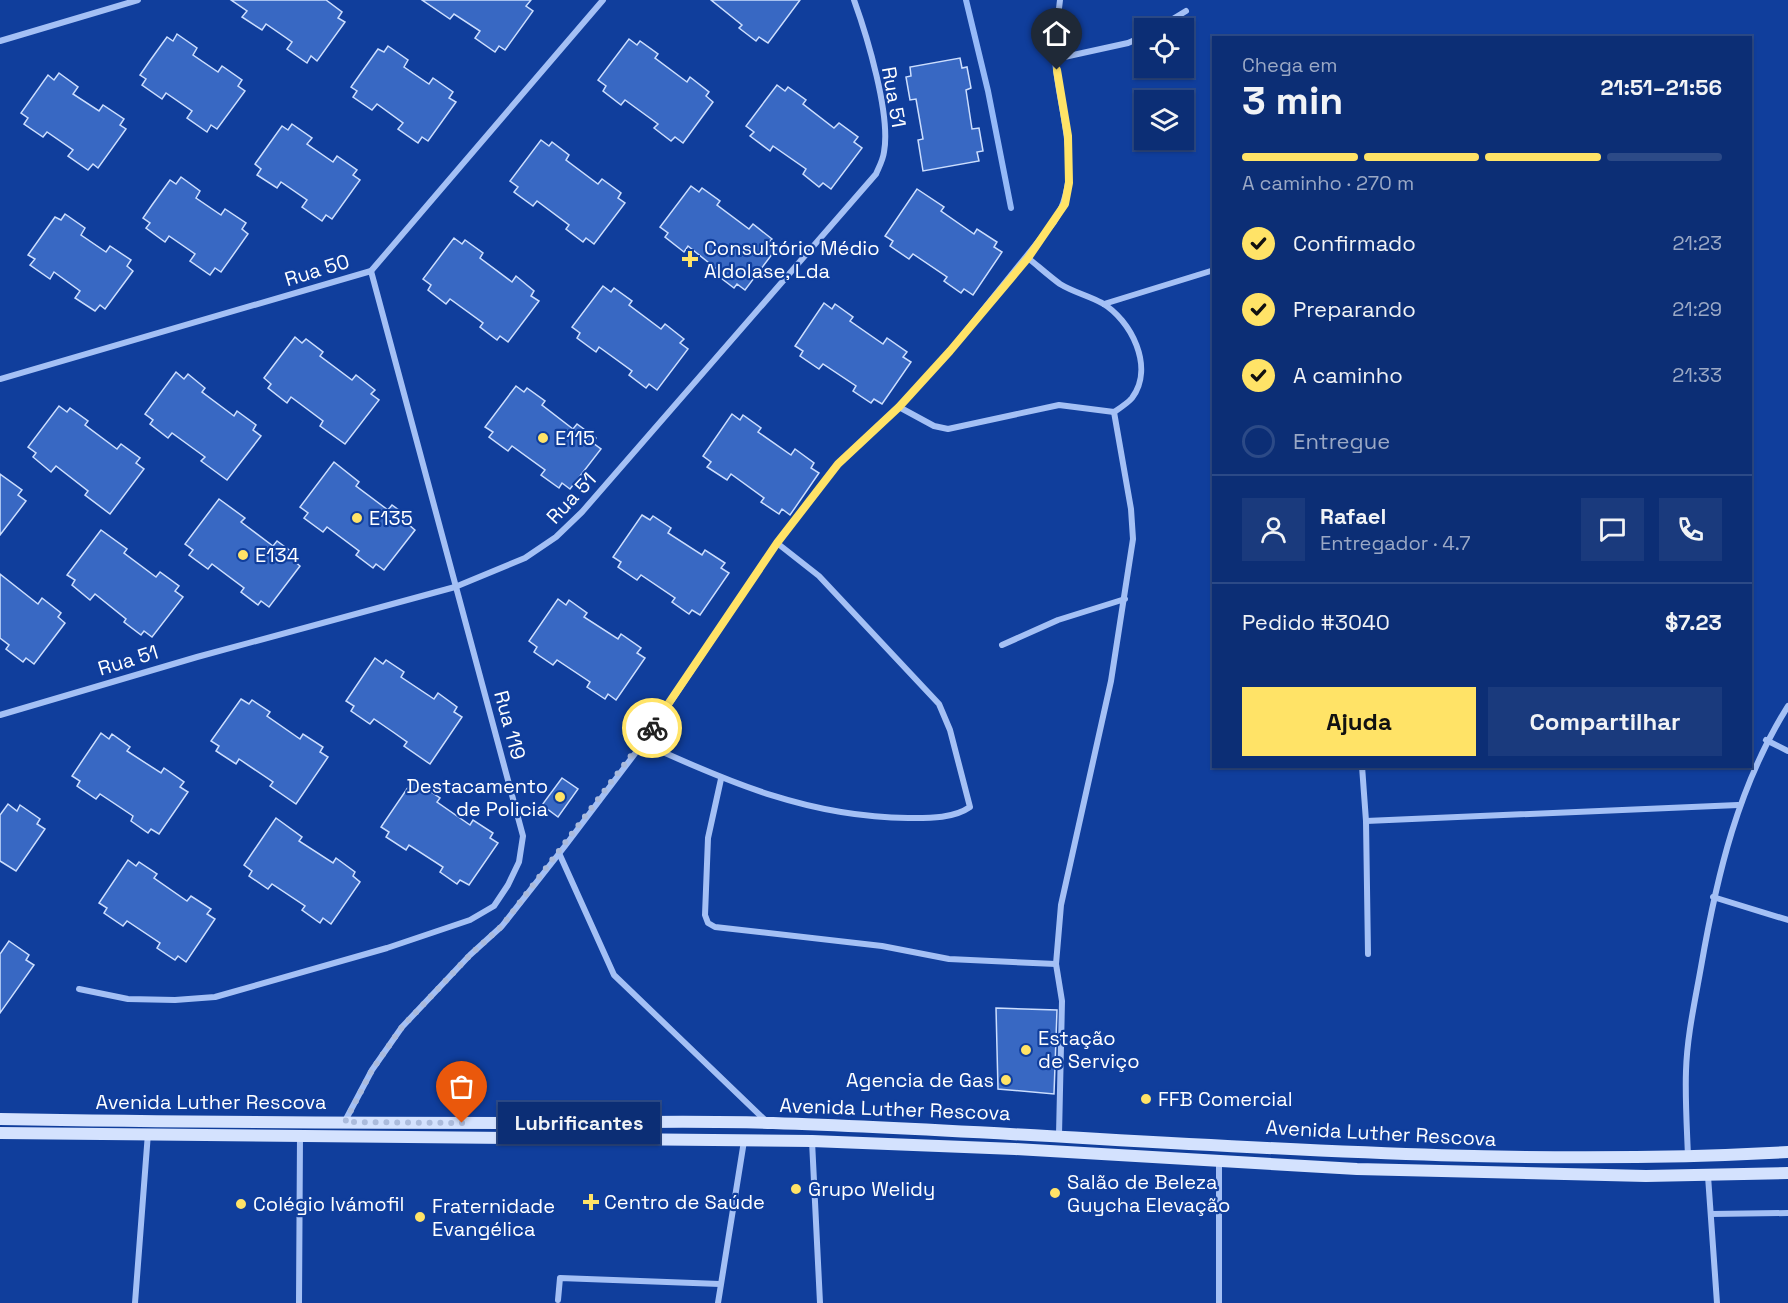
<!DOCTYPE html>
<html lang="pt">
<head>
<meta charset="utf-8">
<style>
	body { margin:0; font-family:"Space Grotesk",sans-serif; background:#1a3a7d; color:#f1f3f6; height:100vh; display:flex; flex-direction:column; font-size:22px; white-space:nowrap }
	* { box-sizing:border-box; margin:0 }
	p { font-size:20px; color:#9aa8c5 }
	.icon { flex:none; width:33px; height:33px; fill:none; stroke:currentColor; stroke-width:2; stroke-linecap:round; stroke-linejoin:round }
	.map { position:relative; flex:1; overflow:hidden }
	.drawer { position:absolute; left:1212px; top:36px; width:540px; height:732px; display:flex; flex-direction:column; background:#0c2e75; border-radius:0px; box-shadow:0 2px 4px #0004,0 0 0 2px #2c4a87 }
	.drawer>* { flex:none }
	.controls { position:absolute; left:1134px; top:18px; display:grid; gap:12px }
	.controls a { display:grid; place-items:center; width:60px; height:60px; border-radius:0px; background:#0c2e75; box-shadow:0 2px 4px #0004,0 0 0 2px #2c4a87; font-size:30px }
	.pin { position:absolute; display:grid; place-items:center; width:51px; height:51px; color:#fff; margin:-62px -26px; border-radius:50% 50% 50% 0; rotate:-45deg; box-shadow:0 0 6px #0007 }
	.pin .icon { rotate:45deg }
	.courier { position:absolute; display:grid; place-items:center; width:60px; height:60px; margin:-30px; border:4px solid #ffe367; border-radius:50%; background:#fff; color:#222; box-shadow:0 2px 8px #0007 }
	.bubble { position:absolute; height:42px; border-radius:0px; background:#0c2e75; box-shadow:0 2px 4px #0004,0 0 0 2px #2c4a87; font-size:20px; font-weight:800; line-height:42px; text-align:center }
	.head em { font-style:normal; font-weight:800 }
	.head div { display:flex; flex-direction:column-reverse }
	.head { display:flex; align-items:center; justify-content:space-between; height:102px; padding:0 30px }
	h1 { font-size:39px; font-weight:800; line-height:45px }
	.bar { display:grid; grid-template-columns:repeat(4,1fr); gap:9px 6px; align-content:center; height:72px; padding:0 30px }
	.bar i { height:8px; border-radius:4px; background:#2c4a87 }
	.bar .active { background:#ffe367 }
	.bar p { grid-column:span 4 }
	.line { display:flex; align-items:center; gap:15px; padding:0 30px; border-top:2px solid #2c4a87 }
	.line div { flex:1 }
	.round { display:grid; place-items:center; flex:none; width:63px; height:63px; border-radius:0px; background:#1a3a7d }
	ol { padding:0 30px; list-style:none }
	li { display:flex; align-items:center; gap:18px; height:66px }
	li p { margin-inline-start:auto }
	li .icon { padding:6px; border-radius:50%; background:#ffe367; color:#111; stroke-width:4 }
	li:last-child { color:#9aa8c5 }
	li i { width:33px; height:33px; border:3px solid #2c4a87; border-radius:50% }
	.cta { display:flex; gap:12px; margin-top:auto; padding:12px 30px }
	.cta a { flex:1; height:69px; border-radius:0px; background:#ffe367; color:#111; font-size:24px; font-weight:800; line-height:69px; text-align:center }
	.cta a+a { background:#1a3a7d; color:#f1f3f6 }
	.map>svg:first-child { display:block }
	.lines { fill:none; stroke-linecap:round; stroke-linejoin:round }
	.stream { stroke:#95b9f8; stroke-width:6 }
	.building { fill:#3868c3; stroke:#ccdefe; stroke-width:1.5 }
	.minor { stroke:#a4c0f5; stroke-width:6 }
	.secondary { stroke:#d4e2fe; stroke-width:12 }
	.done { stroke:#abbbdc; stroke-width:6; stroke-dasharray:0 10.8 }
	.route { stroke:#ffe367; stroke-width:8 }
	.poi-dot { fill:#ffe367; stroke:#103e9c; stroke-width:2 }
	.labels { text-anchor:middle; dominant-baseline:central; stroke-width:4.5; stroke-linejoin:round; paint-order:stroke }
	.street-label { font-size:20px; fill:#fff; stroke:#103e9c }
	.poi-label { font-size:20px; fill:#fff; stroke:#103e9c; text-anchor:start }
</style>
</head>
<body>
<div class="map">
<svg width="1788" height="1303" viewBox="0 0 1788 1303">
	<rect width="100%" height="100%" fill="#103e9c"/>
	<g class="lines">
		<!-- stream -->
		<path class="stream" d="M966 0 988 91 1011 208"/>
	</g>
	<!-- building -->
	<g class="building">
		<path d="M231 0H326L342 12 338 18 345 22 317 61 311 56 307 63 287 49 292 42 266 24 262 30 242 17 247 11Z"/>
		<path d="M422 0H531L526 6 533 11 505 50 499 46 495 52 475 38 480 31 454 14 450 19Z"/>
		<path d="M711 0H800L768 43 759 37 756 41 739 28 742 25Z"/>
		<path d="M177 34 197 48 193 55 218 72 222 66 242 80 238 86 245 91 217 129 211 125 207 132 187 118 192 111 166 93 162 99 142 85 146 79 140 75 149 62 167 37 173 41Z"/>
		<path d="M629 39 637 45 640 41 658 54 655 58 687 82 690 77 709 92 706 96 713 102 683 143 675 137 671 141 654 128 658 124 625 100 621 105 603 91 606 86 598 80Z"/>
		<path d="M388 46 408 60 404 67 429 84 433 78 453 92 449 98 456 102 428 141 422 137 418 143 398 129 403 123 377 104 372 110 353 97 357 91 351 87 378 49 384 52Z"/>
		<path d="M960 58 962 68 967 67 971 88 966 90 972 129 979 128 983 151 977 152 979 161 923 171 918 140 923 139 916 99 910 100 906 77 911 76 910 67Z"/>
		<path d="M59 73 78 87 73 94 99 111 103 105 124 119 120 125 126 129 98 168 93 164 88 170 68 156 73 150 47 132 43 137 24 124 28 118 21 113 48 75 54 80Z"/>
		<path d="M777 85 785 91 788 87 806 100 803 104 834 128 839 123 858 137 854 142 862 148 831 189 823 183 819 187 803 174 806 169 773 146 770 151 750 136 754 132 746 126Z"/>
		<path d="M292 124 312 138 307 144 333 162 337 156 357 170 353 175 360 180 332 219 326 215 322 221 302 207 307 200 281 182 277 188 257 175 261 169 255 164 282 126 288 130Z"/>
		<path d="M541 140 549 146 552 142 569 155 566 160 598 184 602 179 621 193 618 198 625 203 594 244 586 238 583 242 566 229 569 225 537 201 533 206 514 192 518 187 510 181Z"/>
		<path d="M181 177 200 191 196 198 221 215 225 209 246 223 242 229 248 234 221 272 215 268 210 275 190 261 195 254 169 236 165 242 146 228 150 223 143 218 152 205 170 180 176 184Z"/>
		<path d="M691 186 699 192 702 188 720 201 717 205 749 229 753 224 772 239 768 243 776 249 745 290 737 284 734 288 717 275 719 271 688 246 684 252 665 237 668 233 660 227Z"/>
		<path d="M917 189 944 207 941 211 974 234 977 229 997 242 994 247 1002 252 973 295 964 289 961 293 944 281 947 277 913 254 909 259 890 246 893 241 885 236Z"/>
		<path d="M65 214 85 228 81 235 106 252 110 246 131 260 127 266 133 271 105 309 100 305 95 311 75 298 80 291 54 272 50 279 30 265 35 259 28 255 55 217 61 220Z"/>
		<path d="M454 238 462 244 465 240 483 253 480 258 512 282 516 276 534 291 531 296 539 301 508 342 500 336 497 340 480 327 483 323 450 299 446 304 428 290 431 285 423 279Z"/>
		<path d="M603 286 611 292 614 288 632 301 629 305 661 329 665 324 684 339 680 343 688 349 657 390 649 384 646 388 629 375 632 371 599 347 596 352 577 338 580 333 572 327Z"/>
		<path d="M824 303 832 309 835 304 853 317 850 321 883 344 887 338 907 352 903 357 911 362 882 404 874 399 871 403 853 391 856 386 823 364 819 369 800 356 803 351 795 346Z"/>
		<path d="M295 337 302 343 306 339 323 352 320 356 352 380 356 375 375 390 371 394 379 400 345 444 320 426 323 421 291 397 287 403 268 388 271 384 264 378Z"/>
		<path d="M176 372 184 379 188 374 205 388 202 392 234 416 237 411 256 425 253 430 261 436 227 480 201 461 205 457 172 433 168 438 150 424 153 420 145 414Z"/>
		<path d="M516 386 524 392 527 388 545 401 542 405 573 429 577 424 596 438 593 443 601 449 570 489 562 483 559 488 541 475 545 470 512 446 508 451 489 437 493 432 485 427Z"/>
		<path d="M59 406 67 412 70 408 88 421 85 425 117 449 121 444 140 458 136 463 144 469 110 514 85 495 88 491 56 466 51 472 33 457 36 453 28 447Z"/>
		<path d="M732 414 740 420 743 415 761 428 758 432 791 455 795 449 814 463 811 468 819 473 790 515 782 509 779 514 761 502 764 498 731 474 727 480 707 467 711 462 703 456Z"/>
		<path d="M334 462 359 482 356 486 388 510 392 505 411 519 408 524 415 530 384 570 376 564 373 568 356 555 359 551 327 527 323 532 304 518 308 513 300 507Z"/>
		<path d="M0 474 22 490 18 495 26 501 0 535Z"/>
		<path d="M219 499 245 518 241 522 273 546 277 541 296 555 293 560 300 566 269 607 261 601 258 605 241 592 244 588 212 564 208 569 189 555 193 550 185 544Z"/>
		<path d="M642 515 650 520 653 516 671 528 668 533 702 555 705 550 725 563 721 568 729 573 700 615 692 610 689 614 672 602 675 598 641 575 637 580 618 567 621 562 613 557Z"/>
		<path d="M101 530 127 549 124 553 156 577 160 572 179 586 175 591 183 597 152 637 144 631 141 635 124 622 126 619 95 594 90 600 72 585 75 580 67 575Z"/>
		<path d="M0 574 38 604 42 598 61 613 58 617 65 623 34 664 26 658 23 662 6 649 9 645 0 638Z"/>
		<path d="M558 599 566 605 569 600 587 613 584 617 618 639 621 634 641 648 637 653 645 658 616 700 608 694 605 699 587 687 590 682 557 660 553 665 534 652 537 647 529 641Z"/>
		<path d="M375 658 383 664 386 660 404 672 401 677 434 699 438 693 457 707 454 712 462 717 430 764 404 746 407 742 393 732 374 719 370 724 351 711 354 706 346 701Z"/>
		<path d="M241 699 249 704 252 700 270 712 267 716 300 739 303 734 323 747 320 752 328 757 296 804 270 786 273 782 239 759 236 764 216 751 219 746 211 741Z"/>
		<path d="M101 733 109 739 112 734 130 747 127 751 161 773 164 768 184 782 180 787 188 792 159 834 151 829 148 833 131 821 133 816 100 794 96 799 77 786 80 781 72 776Z"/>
		<path d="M562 778 578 789 558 817 542 805Z"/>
		<path d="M413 780 440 798 437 802 470 825 473 820 493 833 490 838 498 843 469 885 460 880 457 884 440 872 443 867 409 845 406 850 386 837 389 832 381 827Z"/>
		<path d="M8 804 17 811 20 805 40 819 37 824 45 829 16 871 0 861V815Z"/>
		<path d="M276 818 302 837 299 841 333 863 336 858 355 872 353 876 360 882 331 924 323 918 320 923 302 910 305 906 272 884 268 889 249 876 252 871 244 865Z"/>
		<path d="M128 860 136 866 139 862 157 874 154 878 187 901 191 896 211 909 207 914 215 919 186 962 178 956 175 960 157 948 160 943 127 921 123 926 104 913 107 908 99 903Z"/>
		<path d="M9 941 29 955 26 960 34 965 0 1013V954Z"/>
		<path d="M996 1008 1057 1010 1054 1094 998 1089Z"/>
	</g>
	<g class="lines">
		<!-- minor -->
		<g class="minor">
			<path d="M1158 28 1186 11"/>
			<path d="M0 41 138 0"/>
			<path d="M1055 59 1128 43 1144 36"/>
			<path d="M1028 258C1038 266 1049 276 1060 284 1073 292 1089 296 1102 303 1131 320 1155 367 1132 398 1128 403 1120 408 1114 412L1131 509 1133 539 1111 681 1061 905 1056 964 1062 1001 1059 1135"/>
			<path d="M1104 304 1214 270"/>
			<path d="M0 379 371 271 603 0"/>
			<path d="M899 407 934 426 948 429 1059 405 1114 412"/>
			<path d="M1002 645 1058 620 1125 599"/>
			<path d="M0 715 197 657 455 587 525 558 556 537 582 512 876 174C879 167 883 160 884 152 891 115 867 36 854 0"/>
			<path d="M1766 740 1788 751"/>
			<path d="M643 743C730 783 810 817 908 818 927 818 953 819 970 807L950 730 939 704 819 576 777 543"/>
			<path d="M1362 766 1366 821 1368 954"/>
			<path d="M721 779 708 838 705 915 708 923 715 927 882 946 949 959 1056 964"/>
			<path d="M1366 821 1738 805"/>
			<path d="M559 853 614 975 766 1121"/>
			<path d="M1713 897 1788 920"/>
			<path d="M79 989 128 999 175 1000 215 997 387 948 470 920 494 906 508 885 519 862 523 836 371 271"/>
			<path d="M345 1121 372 1070 402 1027 470 955 502 926 565 846 643 743 777 543 838 464 899 407 950 351 1054 222C1085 173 1059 113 1055 60 1054 40 1058 19 1060 0"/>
			<path d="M812 1141 820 1303"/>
			<path d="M1688 1157C1687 1129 1685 1099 1686 1071 1687 1036 1695 1001 1701 967 1717 875 1738 786 1788 706"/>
			<path d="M1708 1176 1717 1303"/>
			<path d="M1711 1214 1788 1213"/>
			<path d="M558 1300 560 1278 720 1284"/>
			<path d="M135 1303 148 1133"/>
			<path d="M299 1303 300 1136"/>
			<path d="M718 1303 744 1141"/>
			<path d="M1219 1303V1161"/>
		</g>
		<!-- secondary -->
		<g class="secondary">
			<path d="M0 1119C171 1122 342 1123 512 1123 599 1123 686 1120 773 1123 1112 1134 1449 1171 1788 1152"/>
			<path d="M0 1133 812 1141 1015 1149 1357 1169 1646 1176 1788 1173"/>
		</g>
	</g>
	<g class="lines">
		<!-- done -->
		<path class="done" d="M462 1123 345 1122 372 1070 402 1027 470 955 502 926 652 728"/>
		<!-- route -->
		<path class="route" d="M652 728 777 543 838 464 899 407 950 351 1028 258 1065 204 1069 183 1068 136 1057 70"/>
	</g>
	<!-- markers -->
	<g class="poi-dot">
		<path d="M687 250h6v6h6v6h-6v6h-6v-6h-6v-6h6z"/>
		<circle cx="543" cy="438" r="6"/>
		<circle cx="357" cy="518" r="6"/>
		<circle cx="243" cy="555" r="6"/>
		<circle cx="560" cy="797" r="6"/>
		<circle cx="1026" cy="1050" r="6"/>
		<circle cx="1006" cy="1080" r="6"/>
		<circle cx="1146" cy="1099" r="6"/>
		<circle cx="796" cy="1189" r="6"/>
		<circle cx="1055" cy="1193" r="6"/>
		<path d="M588 1193h6v6h6v6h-6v6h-6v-6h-6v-6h6z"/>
		<circle cx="241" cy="1204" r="6"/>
		<circle cx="420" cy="1217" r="6"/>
	</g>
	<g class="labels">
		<!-- street labels -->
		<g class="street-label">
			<text transform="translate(894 97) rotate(80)">Rua 51</text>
			<text transform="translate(317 270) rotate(-17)">Rua 50</text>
			<text transform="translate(571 498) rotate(-47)">Rua 51</text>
			<text transform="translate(128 660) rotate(-17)">Rua 51</text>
			<text transform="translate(510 725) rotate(75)">Rua 119</text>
			<text x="211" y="1102">Avenida Luther Rescova</text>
			<text transform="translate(895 1109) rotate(2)">Avenida Luther Rescova</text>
			<text transform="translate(1381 1133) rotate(3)">Avenida Luther Rescova</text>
		</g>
		<!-- poi labels -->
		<g class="poi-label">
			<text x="704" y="248">Consultório Médio<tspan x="704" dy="23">Aldolase, Lda</tspan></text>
			<text x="555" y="438">E115</text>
			<text x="369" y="518">E135</text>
			<text x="255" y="555">E134</text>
			<text x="548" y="786" text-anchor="end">Destacamento<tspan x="548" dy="23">de Policia</tspan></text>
			<text x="1038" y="1038">Estação<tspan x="1038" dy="23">de Serviço</tspan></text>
			<text x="994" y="1080" text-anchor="end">Agencia de Gas</text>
			<text x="1158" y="1099">FFB Comercial</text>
			<text x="1067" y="1182">Salão de Beleza<tspan x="1067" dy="23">Guycha Elevação</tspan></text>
			<text x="808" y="1189">Grupo Welidy</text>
			<text x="604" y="1202">Centro de Saúde</text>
			<text x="253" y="1204">Colégio Ivámofil</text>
			<text x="432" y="1206">Fraternidade<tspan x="432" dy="23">Evangélica</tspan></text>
		</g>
	</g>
</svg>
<div class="controls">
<a><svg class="icon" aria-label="locate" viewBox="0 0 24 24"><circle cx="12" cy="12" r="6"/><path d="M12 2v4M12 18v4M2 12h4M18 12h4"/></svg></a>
<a><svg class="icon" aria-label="layers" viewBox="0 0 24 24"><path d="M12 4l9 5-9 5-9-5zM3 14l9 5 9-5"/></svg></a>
</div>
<div class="pin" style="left:462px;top:1123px;background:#ea580c"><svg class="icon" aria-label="bag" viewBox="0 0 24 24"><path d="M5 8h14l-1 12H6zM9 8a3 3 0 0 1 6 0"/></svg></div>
<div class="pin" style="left:1057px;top:70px;background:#1f2937"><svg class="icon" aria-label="home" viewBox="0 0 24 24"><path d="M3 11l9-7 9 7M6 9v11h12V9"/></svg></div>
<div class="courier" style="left:652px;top:728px"><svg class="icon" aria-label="bike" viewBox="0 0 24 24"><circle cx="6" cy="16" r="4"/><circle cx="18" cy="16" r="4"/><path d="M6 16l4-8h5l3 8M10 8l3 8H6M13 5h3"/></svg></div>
<div class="bubble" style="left:498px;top:1102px;width:162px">Lubrificantes</div>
<section class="drawer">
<div class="head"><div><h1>3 min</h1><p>Chega em</p></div><em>21:51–21:56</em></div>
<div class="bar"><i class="active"></i><i class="active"></i><i class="active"></i><i></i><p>A caminho · 270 m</p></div>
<ol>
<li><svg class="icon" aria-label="check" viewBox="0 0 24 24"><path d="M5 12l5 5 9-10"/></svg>Confirmado<p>21:23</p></li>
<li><svg class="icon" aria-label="check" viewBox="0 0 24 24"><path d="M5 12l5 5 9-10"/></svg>Preparando<p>21:29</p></li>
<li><svg class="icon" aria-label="check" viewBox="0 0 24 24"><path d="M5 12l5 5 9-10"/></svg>A caminho<p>21:33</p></li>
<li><i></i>Entregue</li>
</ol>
<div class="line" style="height:108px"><a class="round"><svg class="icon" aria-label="person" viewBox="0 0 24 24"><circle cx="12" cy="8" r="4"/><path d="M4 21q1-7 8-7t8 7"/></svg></a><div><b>Rafael</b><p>Entregador · 4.7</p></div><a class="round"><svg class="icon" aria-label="chat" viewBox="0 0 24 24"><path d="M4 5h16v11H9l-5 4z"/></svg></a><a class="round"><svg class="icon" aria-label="phone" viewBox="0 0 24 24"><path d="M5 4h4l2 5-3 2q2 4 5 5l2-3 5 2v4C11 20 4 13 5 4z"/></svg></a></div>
<div class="line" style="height:78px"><div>Pedido #3040</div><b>$7.23</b></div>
<div class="cta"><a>Ajuda</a><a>Compartilhar</a></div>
</section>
</div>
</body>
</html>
